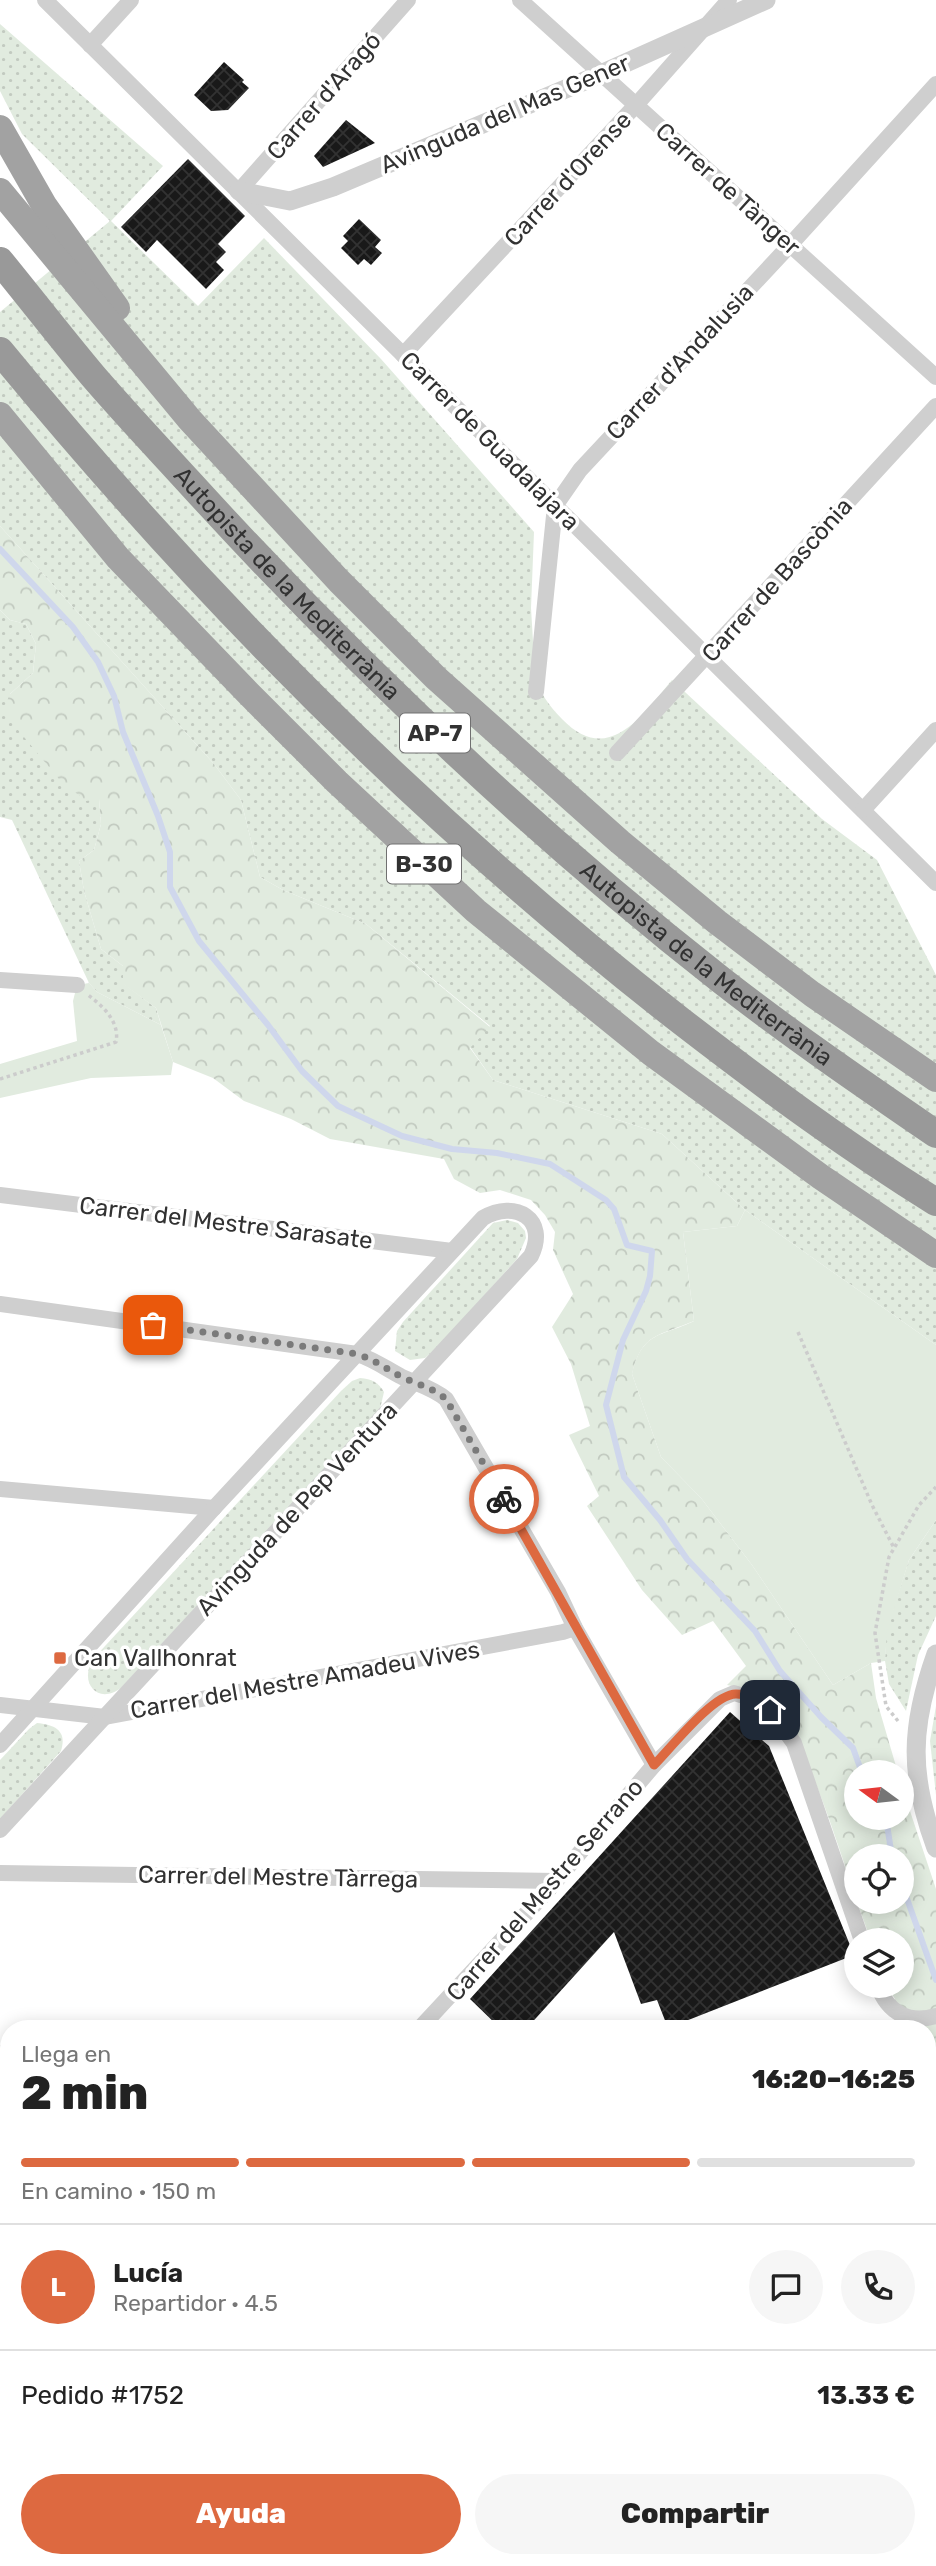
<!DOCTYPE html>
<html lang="es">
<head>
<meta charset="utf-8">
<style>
	body { margin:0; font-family:Rubik,sans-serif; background:#f6f6f6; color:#222; height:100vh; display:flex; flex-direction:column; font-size:26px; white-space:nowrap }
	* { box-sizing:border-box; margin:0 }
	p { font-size:23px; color:#767676 }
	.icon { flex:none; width:38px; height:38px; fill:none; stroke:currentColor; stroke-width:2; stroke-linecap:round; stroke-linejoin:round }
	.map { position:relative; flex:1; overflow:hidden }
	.sheet { position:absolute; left:0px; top:2020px; width:936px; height:548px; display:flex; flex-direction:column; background:#fff; border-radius:28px 28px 0 0; box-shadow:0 4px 18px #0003 }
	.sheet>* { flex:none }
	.needle { width:46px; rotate:285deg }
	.controls { position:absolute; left:844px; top:1760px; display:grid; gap:14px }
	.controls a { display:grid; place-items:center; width:70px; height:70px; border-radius:50%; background:#fff; box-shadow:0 4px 18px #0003; font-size:35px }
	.pin { position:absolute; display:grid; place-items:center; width:60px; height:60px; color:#fff; margin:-30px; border-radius:14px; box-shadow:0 4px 10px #0006 }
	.courier { position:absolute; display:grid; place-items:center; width:70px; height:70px; margin:-35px; border:5px solid #dd6940; border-radius:50%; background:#fff; color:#222; box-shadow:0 2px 9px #0007 }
	.overview em { font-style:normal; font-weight:800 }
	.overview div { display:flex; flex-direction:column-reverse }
	.overview { display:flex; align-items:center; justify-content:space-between; height:119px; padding:0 21px }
	h1 { font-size:46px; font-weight:800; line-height:52px }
	.bar { display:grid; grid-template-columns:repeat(4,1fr); gap:10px 7px; align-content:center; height:84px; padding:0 21px }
	.bar i { height:9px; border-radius:5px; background:#e0e0e0 }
	.bar .active { background:#dd6940 }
	.bar p { grid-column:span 4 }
	.line { display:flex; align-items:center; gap:18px; padding:0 21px; border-top:2px solid #e0e0e0 }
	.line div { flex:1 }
	.round { display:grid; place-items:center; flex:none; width:74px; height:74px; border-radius:37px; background:#f6f6f6 }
	.primary-button { display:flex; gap:14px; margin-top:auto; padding:14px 21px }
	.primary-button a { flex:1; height:80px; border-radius:42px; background:#dd6940; color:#fff; font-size:28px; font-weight:800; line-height:80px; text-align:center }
	.primary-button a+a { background:#f6f6f6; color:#222 }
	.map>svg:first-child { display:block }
	.grass { fill:url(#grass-dots) }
	.forest { fill:url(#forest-crowns) }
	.green { fill:#e1ebdf }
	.water { fill:url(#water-ripples) }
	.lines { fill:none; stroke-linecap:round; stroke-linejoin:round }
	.stream { stroke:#cfd7ec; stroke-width:6 }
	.building { fill:url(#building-cross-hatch) }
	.path { stroke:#ccc; stroke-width:3.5; stroke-dasharray:3.5 3.5; stroke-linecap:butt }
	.service { stroke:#cfcfcf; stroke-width:8 }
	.minor { stroke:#cfcfcf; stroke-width:16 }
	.tertiary { stroke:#cfcfcf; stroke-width:19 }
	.secondary { stroke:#bcbcbc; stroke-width:23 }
	.trunk { stroke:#a2a2a2; stroke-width:26 }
	.motorway { stroke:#999; stroke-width:28 }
	.done { stroke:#7a7a7a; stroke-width:7; stroke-dasharray:0 12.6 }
	.route { stroke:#dd6940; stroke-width:9 }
	.poi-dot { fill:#dd6940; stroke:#fff; stroke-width:2.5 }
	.labels { text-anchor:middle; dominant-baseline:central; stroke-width:7; stroke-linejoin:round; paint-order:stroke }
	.shield { fill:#fff; stroke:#707070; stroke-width:2 }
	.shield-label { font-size:23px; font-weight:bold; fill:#323232 }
	.street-label { font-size:24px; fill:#323232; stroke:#fff }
	.poi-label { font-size:24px; fill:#323232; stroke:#fff; text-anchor:start }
</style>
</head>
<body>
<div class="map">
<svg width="936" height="2566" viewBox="0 0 936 2566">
	<defs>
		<pattern id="grass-dots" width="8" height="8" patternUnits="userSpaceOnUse" patternTransform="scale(1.75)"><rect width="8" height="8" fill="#e1ebdf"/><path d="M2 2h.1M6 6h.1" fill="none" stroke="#c2cac0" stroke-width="1.8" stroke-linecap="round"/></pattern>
		<pattern id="forest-crowns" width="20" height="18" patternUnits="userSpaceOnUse" patternTransform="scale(1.75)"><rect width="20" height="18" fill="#e1ebdf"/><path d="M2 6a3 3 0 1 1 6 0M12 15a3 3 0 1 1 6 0" fill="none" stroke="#c2cac0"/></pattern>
		<pattern id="water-ripples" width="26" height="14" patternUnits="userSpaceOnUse" patternTransform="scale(1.75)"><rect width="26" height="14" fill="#cfd7ec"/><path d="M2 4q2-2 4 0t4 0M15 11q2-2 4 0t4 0" fill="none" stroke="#b2b9cb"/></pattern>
		<pattern id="building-cross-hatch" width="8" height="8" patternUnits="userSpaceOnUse" patternTransform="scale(1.75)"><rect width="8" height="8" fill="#191919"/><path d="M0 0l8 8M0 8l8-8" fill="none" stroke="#323232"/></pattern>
	</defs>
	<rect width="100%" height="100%" fill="#fff"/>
	<!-- grass -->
	<g class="grass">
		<path d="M0 24 163 166 111 221 198 306 264 238 381 359 534 532 531 608 535 674C539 692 549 706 562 719 608 767 642 716 672 680L822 819 877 860 936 975V1345L745 1210 662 1134 493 1080 470 1047 490 1026 366 924 283 890 260 877 241 800 214 764 0 526V312L110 221 22 134 0 91Z"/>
		<path d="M0 610 10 620 26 624 36 644 33 673 10 694 99 799 101 824 94 850 79 861 84 891 101 949 123 966 124 984 156 1008 161 1025 97 992 89 983 12 820 0 817Z"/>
		<path d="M507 1220 518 1223 525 1231 526 1238 517 1259 438 1347 425 1358 410 1360 395 1351 397 1331 403 1322 493 1223Z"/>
		<path d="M360 1378C372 1379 378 1382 384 1392L380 1409 122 1687C99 1706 78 1684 93 1659L341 1391 352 1381Z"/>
		<path d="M936 1520V1616L918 1655 906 1711 889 1684 885 1661 886 1632 909 1560Z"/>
		<path d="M936 1706V1795L930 1741Z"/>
		<path d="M37 1723C56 1725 67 1731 61 1751L0 1819V1760L29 1729Z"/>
	</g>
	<!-- forest -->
	<g class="forest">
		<path d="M0 526 214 764 241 800 260 877 283 890 366 924 490 1027 470 1048 493 1080 662 1134 745 1210 737 1226 683 1232 694 1321C660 1336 642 1332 632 1374L661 1457 701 1498 752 1565 833 1685 871 1663 876 1698 898 1773H856V1818H901V1784L936 1889V2109L928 2108V2028H894L895 1999 887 1986H901V1941H871L857 1902H901V1857H856V1898C840 1854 801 1718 763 1695 753 1689 739 1688 727 1685L746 1666 713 1621 682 1635 642 1590 587 1506 599 1496 569 1435 590 1426 571 1364 552 1327 573 1294 553 1250 555 1232 545 1215 531 1200 500 1190 480 1193 454 1179 444 1159 330 1139 291 1119 244 1101 213 1078 173 1062 156 1008 123 984V966L101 949 84 891 79 861 94 850 101 824 99 799 86 801 59 779 4 713 9 695 33 673 36 644 26 624 10 620 0 610Z"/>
		<path d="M0 2448 9 2452V2503L0 2499Z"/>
		<path d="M928 2478 936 2479V2566H929L910 2559 928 2558Z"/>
		<path d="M524 2558 659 2559 630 2566H489Z"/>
		<path d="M123 2559H358C324 2566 148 2566 123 2559Z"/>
	</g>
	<!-- green -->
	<g class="green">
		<path d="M89 983 97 992 161 1025 173 1062 171 1075 91 1078 0 1098V1064L77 1041 73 1001 77 985Z"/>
		<path d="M745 1210 936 1345V1520L909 1560 887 1632 885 1661 871 1663 833 1685 752 1565 701 1498 661 1457 632 1374C642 1331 661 1337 694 1321L683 1232 737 1226Z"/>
	</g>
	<!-- water -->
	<g class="water">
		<path d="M928 2403 936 2404V2479L928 2478Z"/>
		<path d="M0 2499 9 2503V2558L123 2559 147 2566H0Z"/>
		<path d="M358 2558H524V2559L489 2566H270Z"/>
	</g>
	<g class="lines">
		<!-- stream -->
		<g class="stream">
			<path d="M0 549 73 627 98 662 114 696 123 732 158 816 170 852V887L199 941 268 1025 302 1071 338 1106 402 1136 452 1149 497 1153 550 1164 606 1200 614 1209 627 1245 652 1251 650 1276 646 1291 623 1340 606 1405 624 1477 660 1520 687 1559 755 1631 780 1671 821 1717 853 1748 862 1773"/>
			<path d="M886 1818 892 1857"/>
			<path d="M901 1882 936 1980"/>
		</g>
	</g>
	<!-- building -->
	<g class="building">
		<path d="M224 62 244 80 242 82 249 88 228 110 211 111 194 95Z"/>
		<path d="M346 120 375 143 323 167 314 156Z"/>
		<path d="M188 159 245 216 218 244 226 252 216 262 224 270 206 289 157 240 146 252 121 227Z"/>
		<path d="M359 219 381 240 375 247 382 253 371 265 364 259 358 265 341 248 348 241 343 236Z"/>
		<path d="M730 1712 769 1746 854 1955 668 2028 657 2000 641 2004 614 1932 527 2028H500L470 1999Z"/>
	</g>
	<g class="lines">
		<!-- path -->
		<g class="path">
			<path d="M0 1079 116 1042C120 1022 103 1006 88 995"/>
			<path d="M798 1332 872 1505 894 1548"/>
			<path d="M898 1721 886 1706 875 1633 889 1557 919 1505 936 1487"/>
			<path d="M874 2028 883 2022"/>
			<path d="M0 2432 9 2436"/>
		</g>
		<!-- service -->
		<g class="service">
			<path d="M928 2165 936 2166"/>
			<path d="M928 2367H936"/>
		</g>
		<!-- minor -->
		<g class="minor">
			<path d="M45 0 936 883"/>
			<path d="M520 0 936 377"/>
			<path d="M90 45 131 0"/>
			<path d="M239 191 408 0"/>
			<path d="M403 355 636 105 729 0"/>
			<path d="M536 692 555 506 580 470 790 245 936 84"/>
			<path d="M617 753 936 406"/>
			<path d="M863 810 936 730"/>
			<path d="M0 980 77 985"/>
			<path d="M0 1195 452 1251"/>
			<path d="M0 1304 357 1354C375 1360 385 1368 402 1377 417 1384 433 1388 446 1399L558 1592 575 1628 654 1765"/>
			<path d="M0 1489 214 1508"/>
			<path d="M0 1705 105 1717 563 1632 575 1628"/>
			<path d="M0 1745 214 1508 483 1218C515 1199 549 1219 531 1256L0 1830"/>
			<path d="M0 1873 556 1881"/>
			<path d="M878 1986C888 2013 909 2024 936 2016"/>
			<path d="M420 2028 549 1889 654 1765 720 1699 734 1693 756 1700 770 1710 794 1743 862 1941"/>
			<path d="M0 2053H9"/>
			<path d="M852 2558 886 2566"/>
			<path d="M684 2566 732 2558"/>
		</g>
		<!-- tertiary -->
		<g class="tertiary">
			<path d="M239 191 290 201 333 187 601 74 766 0"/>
			<path d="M936 1654C910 1727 909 1775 936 1848"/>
		</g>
		<!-- secondary -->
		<g class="secondary">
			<path d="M0 2087H9"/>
			<path d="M928 2125H936"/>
		</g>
		<!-- trunk -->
		<g class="trunk">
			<path d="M0 128 44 205 117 308"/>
			<path d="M0 191 190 420 339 581 436 678 620 842 717 922 812 994 936 1079"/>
			<path d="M0 415 118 558 249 694 337 782 476 911 651 1053 821 1177 936 1255"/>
		</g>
		<!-- motorway -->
		<g class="motorway">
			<path id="s1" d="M0 261C31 299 62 339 93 376 124 412 157 447 189 482 353 662 529 829 721 980 790 1034 863 1084 936 1134"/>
			<path d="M0 351C202 597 429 825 681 1021 764 1085 847 1147 936 1202"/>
		</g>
	</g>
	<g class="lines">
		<!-- done -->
		<path class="done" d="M153 1325 357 1354C375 1360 385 1368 402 1377 417 1384 433 1388 446 1399L504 1499"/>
		<!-- route -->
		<path class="route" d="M504 1499 654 1765C671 1748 713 1694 736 1694 749 1694 760 1703 770 1710"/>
	</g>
	<!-- markers -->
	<rect class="poi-dot" x="53" y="1651" width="14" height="14" rx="3.5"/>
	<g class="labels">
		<!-- shield labels -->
		<g class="shield">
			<rect x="400" y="713.5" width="70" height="39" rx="5"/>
			<rect x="387" y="844.5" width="74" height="39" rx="5"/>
		</g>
		<g class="shield-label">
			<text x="435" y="733">AP-7</text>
			<text x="424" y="864">B-30</text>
		</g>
		<!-- street labels -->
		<g class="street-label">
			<text transform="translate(324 96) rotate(-49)">Carrer d'Aragó</text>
			<text transform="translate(505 114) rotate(-23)">Avinguda del Mas Gener</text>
			<text transform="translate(568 179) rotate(-47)">Carrer d'Orense</text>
			<text transform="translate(728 189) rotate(42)">Carrer de Tànger</text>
			<text transform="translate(680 362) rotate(-47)">Carrer d'Andalusia</text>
			<text transform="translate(490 441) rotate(45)">Carrer de Guadalajara</text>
			<text transform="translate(777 580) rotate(-48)">Carrer de Bascònia</text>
			<text stroke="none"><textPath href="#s1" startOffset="432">Autopista de la Mediterrània</textPath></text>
			<text stroke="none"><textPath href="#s1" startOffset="999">Autopista de la Mediterrània</textPath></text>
			<text transform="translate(226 1223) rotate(7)">Carrer del Mestre Sarasate</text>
			<text transform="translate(297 1509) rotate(-47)">Avinguda de Pep Ventura</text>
			<text transform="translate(305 1680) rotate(-10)">Carrer del Mestre Amadeu Vives</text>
			<text transform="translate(278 1877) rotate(1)">Carrer del Mestre Tàrrega</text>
			<text transform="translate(545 1890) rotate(-49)">Carrer del Mestre Serrano</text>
		</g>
		<!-- poi labels -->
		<g class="poi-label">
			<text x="74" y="1658">Can Vallhonrat</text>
		</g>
	</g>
</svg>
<div class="controls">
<a><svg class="needle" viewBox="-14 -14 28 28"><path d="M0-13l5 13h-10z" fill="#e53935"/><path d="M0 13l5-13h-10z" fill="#767676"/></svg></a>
<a><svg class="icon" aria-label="locate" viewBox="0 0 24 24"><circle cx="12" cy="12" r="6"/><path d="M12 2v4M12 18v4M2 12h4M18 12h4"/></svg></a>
<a><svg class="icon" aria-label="layers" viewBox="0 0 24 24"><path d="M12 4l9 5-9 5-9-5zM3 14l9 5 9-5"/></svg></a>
</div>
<div class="pin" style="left:153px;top:1325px;background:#ea580c"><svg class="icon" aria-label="bag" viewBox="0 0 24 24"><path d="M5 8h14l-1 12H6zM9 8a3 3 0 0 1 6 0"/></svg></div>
<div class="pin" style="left:770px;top:1710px;background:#1f2937"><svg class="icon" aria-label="home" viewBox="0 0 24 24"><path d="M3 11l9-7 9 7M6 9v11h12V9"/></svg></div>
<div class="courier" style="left:504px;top:1499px"><svg class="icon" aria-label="bike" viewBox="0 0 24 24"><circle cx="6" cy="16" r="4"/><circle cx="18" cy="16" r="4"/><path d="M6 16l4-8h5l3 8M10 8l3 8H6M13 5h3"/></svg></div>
<section class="sheet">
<div class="overview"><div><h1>2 min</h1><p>Llega en</p></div><em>16:20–16:25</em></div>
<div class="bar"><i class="active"></i><i class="active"></i><i class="active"></i><i></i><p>En camino · 150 m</p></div>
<div class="line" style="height:126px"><b class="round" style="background:#dd6940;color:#fff">L</b><div><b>Lucía</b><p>Repartidor · 4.5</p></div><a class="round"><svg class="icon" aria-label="chat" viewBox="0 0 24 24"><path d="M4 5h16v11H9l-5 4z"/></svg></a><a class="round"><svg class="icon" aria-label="phone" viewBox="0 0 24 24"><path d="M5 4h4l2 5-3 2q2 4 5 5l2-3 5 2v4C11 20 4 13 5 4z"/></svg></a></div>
<div class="line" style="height:91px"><div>Pedido #1752</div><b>13.33 €</b></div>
<div class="primary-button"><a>Ayuda</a><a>Compartir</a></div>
</section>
</div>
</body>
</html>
